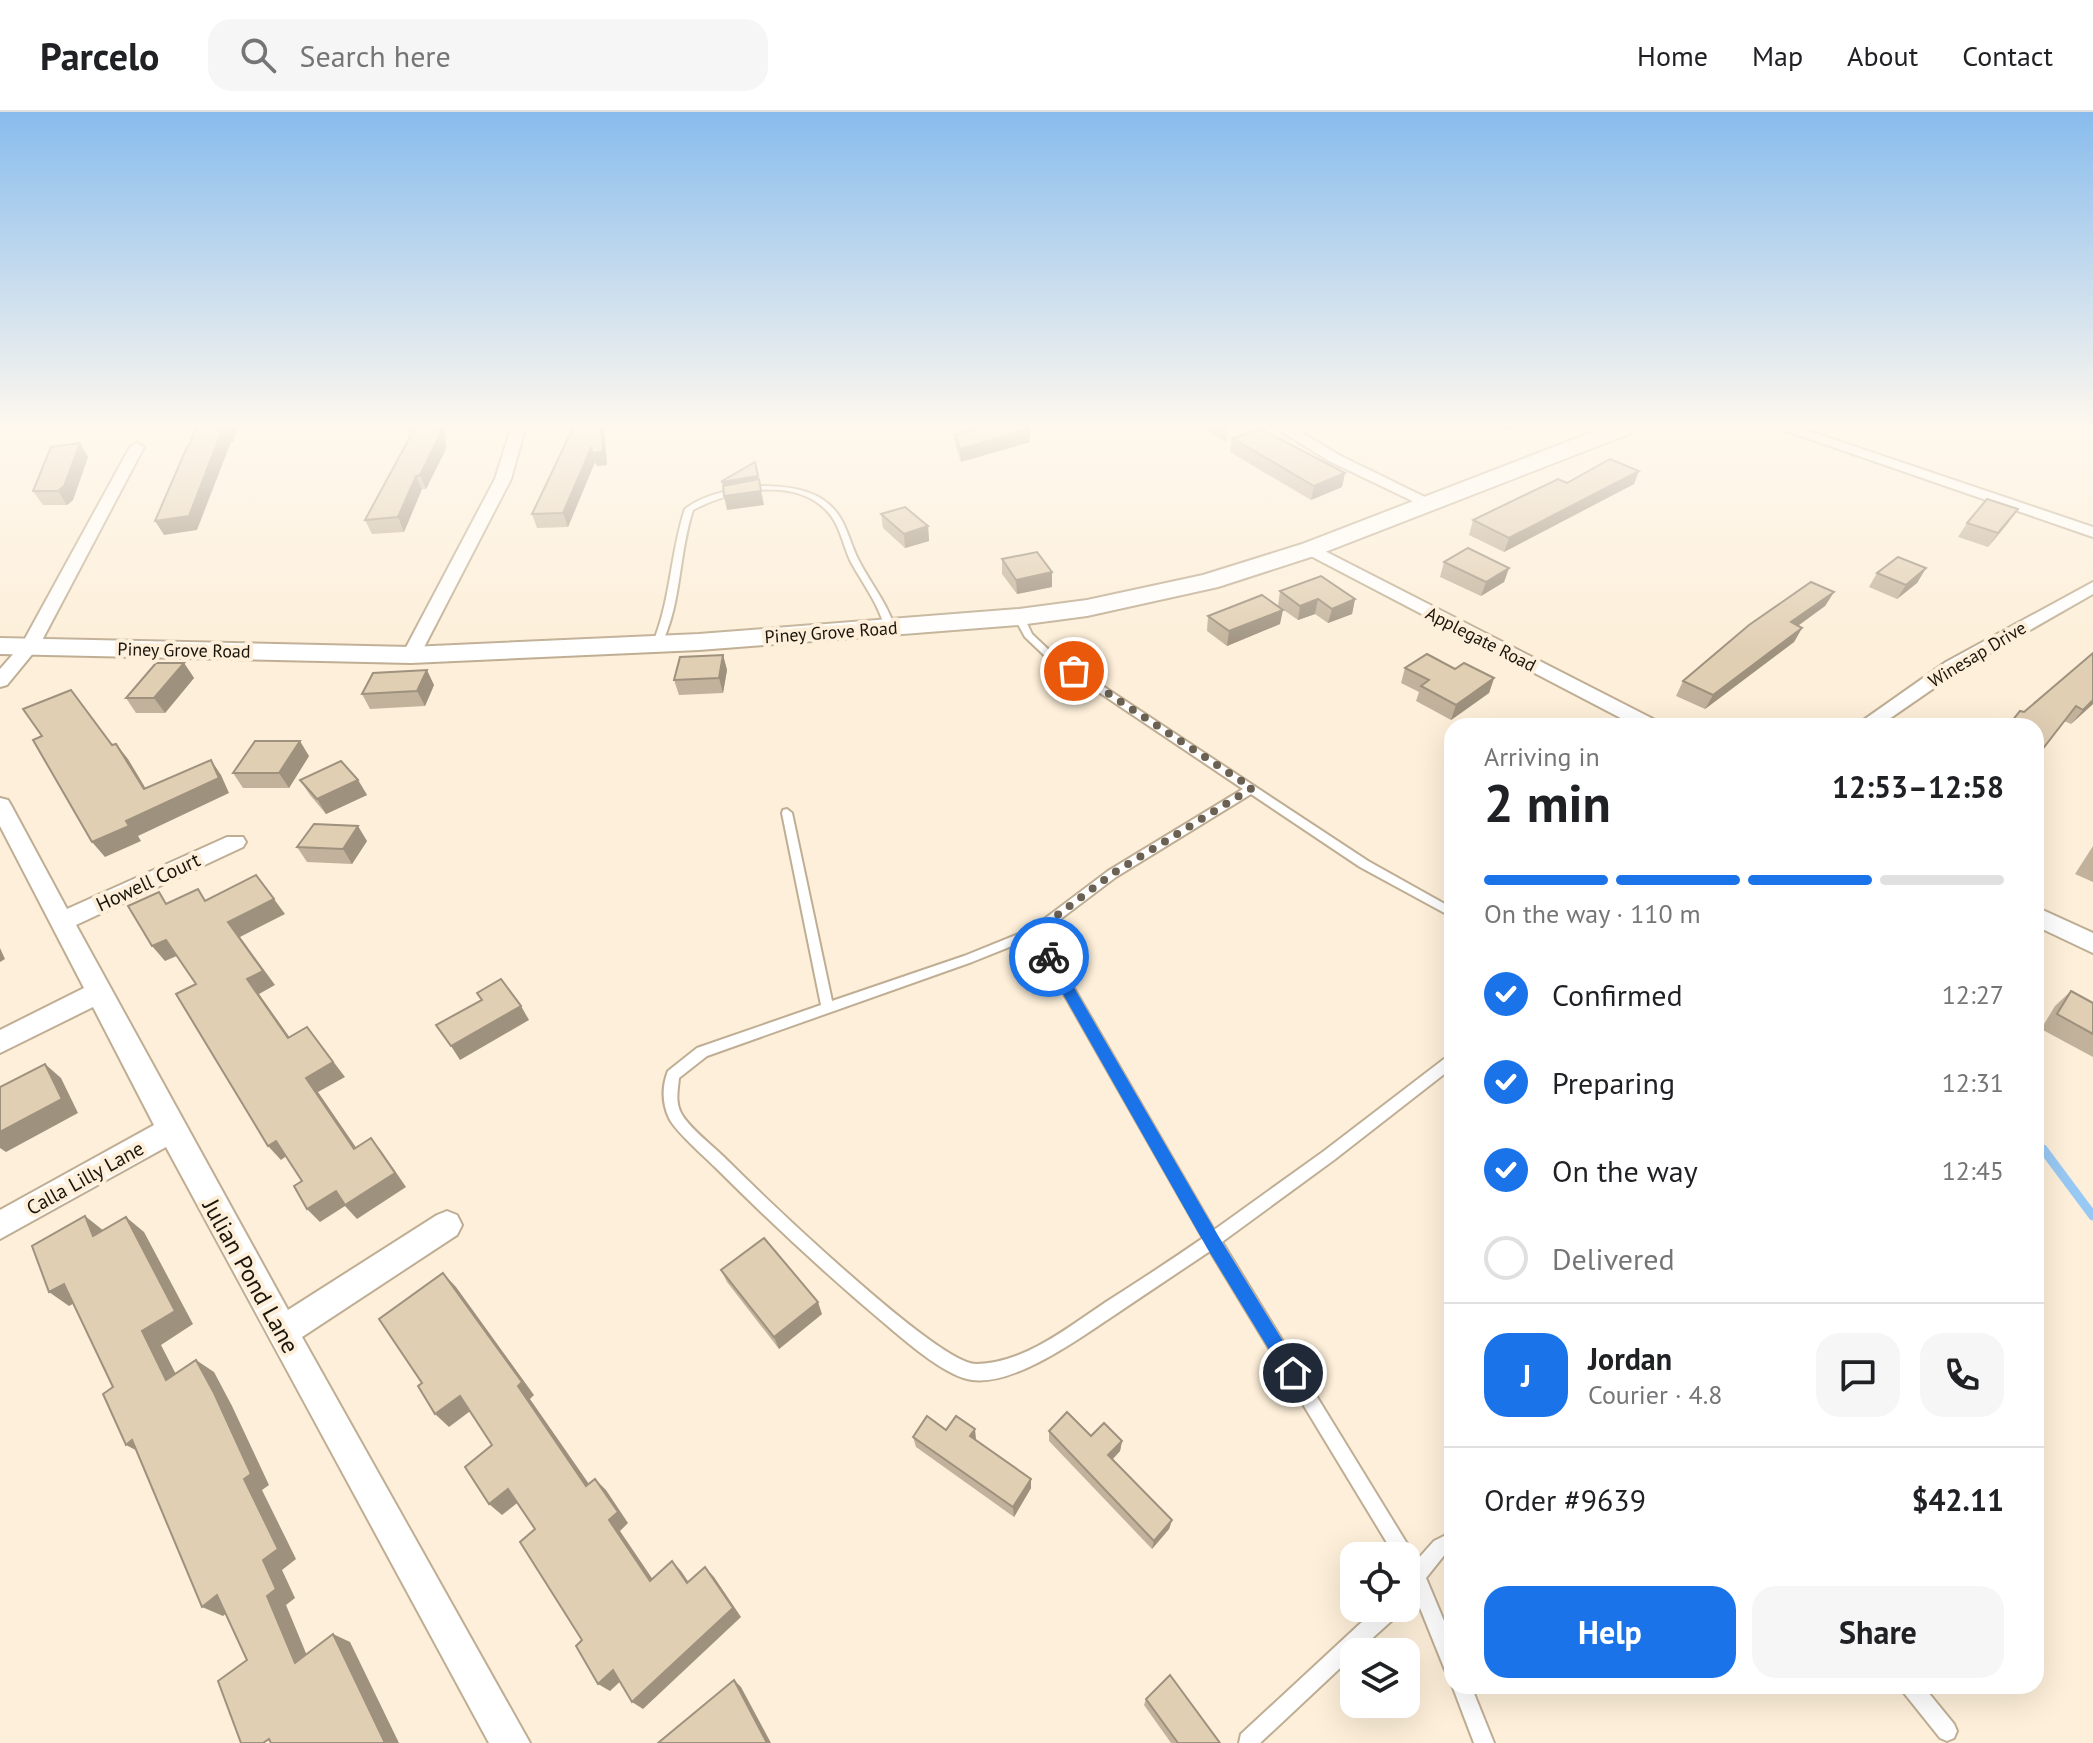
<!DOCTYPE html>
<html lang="en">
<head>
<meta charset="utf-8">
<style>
	body { margin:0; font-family:"PT Sans",sans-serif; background:#f6f6f6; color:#202124; height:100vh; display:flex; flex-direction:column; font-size:30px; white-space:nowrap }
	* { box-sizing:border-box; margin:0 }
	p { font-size:26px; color:#757577 }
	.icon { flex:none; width:44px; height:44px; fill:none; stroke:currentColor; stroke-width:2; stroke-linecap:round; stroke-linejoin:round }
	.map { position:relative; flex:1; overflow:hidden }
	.details { position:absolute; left:1444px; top:606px; width:600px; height:976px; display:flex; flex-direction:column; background:#fff; border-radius:24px; box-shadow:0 8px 32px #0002 }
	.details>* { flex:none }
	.buttons { position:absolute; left:1340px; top:1430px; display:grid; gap:16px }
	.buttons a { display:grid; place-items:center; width:80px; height:80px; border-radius:16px; background:#fff; box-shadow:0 8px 32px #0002; font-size:40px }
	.pin { position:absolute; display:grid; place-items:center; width:68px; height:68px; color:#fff; margin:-34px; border:4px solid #fff; border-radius:50%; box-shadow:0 2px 8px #0007 }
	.courier { position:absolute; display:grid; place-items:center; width:80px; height:80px; margin:-40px; border:6px solid #1a73e8; border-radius:50%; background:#fff; color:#222; box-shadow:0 2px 10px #0007 }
	.overview em { font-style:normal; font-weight:800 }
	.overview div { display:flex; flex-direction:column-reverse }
	.overview { display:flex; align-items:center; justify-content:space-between; height:136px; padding:0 40px }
	h1 { font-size:52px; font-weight:800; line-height:60px }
	.bar { display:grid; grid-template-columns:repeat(4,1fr); gap:12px 8px; align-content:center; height:96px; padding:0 40px }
	.bar i { height:10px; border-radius:6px; background:#e0e0e0 }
	.bar .on { background:#1a73e8 }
	.bar p { grid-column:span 4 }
	.line { display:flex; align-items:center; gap:20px; padding:0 40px; border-top:2px solid #e0e0e0 }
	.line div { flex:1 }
	.round { display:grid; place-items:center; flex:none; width:84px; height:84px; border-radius:24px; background:#f6f6f6 }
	ol { padding:0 40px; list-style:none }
	li { display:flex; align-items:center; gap:24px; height:88px }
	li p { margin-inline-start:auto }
	li .icon { padding:8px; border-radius:50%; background:#1a73e8; color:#fff; stroke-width:4 }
	li:last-child { color:#757577 }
	li i { width:44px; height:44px; border:4px solid #e0e0e0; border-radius:50% }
	.primary-button { display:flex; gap:16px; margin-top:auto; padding:16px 40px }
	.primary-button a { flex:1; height:92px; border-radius:24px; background:#1a73e8; color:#fff; font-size:32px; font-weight:800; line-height:92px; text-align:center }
	.primary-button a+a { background:#f6f6f6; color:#202124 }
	header { display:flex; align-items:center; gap:48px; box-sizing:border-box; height:112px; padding:0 40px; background:#fff; border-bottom:2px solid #e0e0e0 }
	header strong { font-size:38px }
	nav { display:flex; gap:44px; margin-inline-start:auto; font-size:28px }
	.search { width:560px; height:72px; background:#f6f6f6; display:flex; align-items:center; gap:20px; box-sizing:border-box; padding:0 28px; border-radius:24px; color:#757577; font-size:30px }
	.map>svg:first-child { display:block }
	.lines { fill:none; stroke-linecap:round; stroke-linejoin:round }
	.stream { stroke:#98c9f4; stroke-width:9 }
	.service-casing { stroke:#bfae94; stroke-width:4 }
	.minor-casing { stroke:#bfae94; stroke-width:4 }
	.secondary-casing { stroke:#bfae94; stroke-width:4 }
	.service { fill:#fff; fill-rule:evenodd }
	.minor { fill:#fff; fill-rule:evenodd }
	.secondary { fill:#fff; fill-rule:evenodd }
	.wall { fill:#c2b29b }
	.shaded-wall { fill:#9e917e }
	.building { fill:#e1cfb4; stroke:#9e917e; stroke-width:2 }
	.route { fill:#1a73e8 }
	.done { stroke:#6a6153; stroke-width:8; stroke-dasharray:0 14.4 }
	.labels { text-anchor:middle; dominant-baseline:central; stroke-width:8; stroke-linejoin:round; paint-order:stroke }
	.far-street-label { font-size:18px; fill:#1b150b; stroke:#fdefd9 }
	.street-label { font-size:20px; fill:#1b150b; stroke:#fdefd9 }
	.near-street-label { font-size:24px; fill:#1b150b; stroke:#fdefd9 }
</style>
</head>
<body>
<header>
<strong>Parcelo</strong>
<div class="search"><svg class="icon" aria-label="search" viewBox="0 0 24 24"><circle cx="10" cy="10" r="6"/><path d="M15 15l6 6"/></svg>Search here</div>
<nav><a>Home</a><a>Map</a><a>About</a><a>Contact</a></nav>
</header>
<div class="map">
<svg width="2093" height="1631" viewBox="0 0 2093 1631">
	<rect width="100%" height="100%" fill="#fdefd9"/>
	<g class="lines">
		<!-- stream -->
		<path class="stream" d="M2043 1037 2093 1104"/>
		<!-- service casing -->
		<g class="service-casing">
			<g id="service">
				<path d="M759 374C791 374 826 378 842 409 849 422 852 436 859 449 871 472 887 491 895 516L893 518H887L885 516C878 491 863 472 851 450 843 434 840 412 827 399 794 364 730 378 693 398 678 443 682 493 660 535H654L652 533C671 489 670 442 685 397 706 381 734 377 759 374Z"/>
				<path d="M1019 502 1024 505 1032 522 1051 540 1368 749 1452 796V805L1360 755 1251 682 1116 765 1042 821 1214 1118 1324 1039 1444 947H1452V956L1334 1048 1222 1130 1417 1448 1434 1429 1452 1420V1438L1446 1441 1426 1466 1452 1528V1560L1445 1558 1414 1481 1406 1485V1444H1395L1210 1139C1180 1159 1149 1180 1119 1200 1084 1223 1016 1274 972 1268 947 1265 909 1232 890 1216 829 1165 771 1111 715 1055 703 1043 676 1020 669 1006 662 991 662 974 668 959L697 936 821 893 782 701 783 698 787 697 792 701 832 889 964 844 1031 817 1108 759 1243 677 1045 544 1025 525 1014 505ZM1032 826 1203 1126C1171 1148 1139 1169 1106 1190 1067 1216 1025 1251 976 1252 937 1252 759 1080 724 1045 712 1033 689 1016 681 1001 675 990 678 978 679 966L707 944 972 850Z"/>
				<path d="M1377 1496H1400L1398 1503 1357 1540H1354V1543L1260 1631H1239L1241 1622Z"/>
				<path d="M1452 1573 1471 1574 1494 1631H1474Z"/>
				<path d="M1901 1574H1923L1954 1612 1957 1619 1954 1626 1947 1629 1940 1626 1904 1581Z"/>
			</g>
		</g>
		<!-- minor casing -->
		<g class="minor-casing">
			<g id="minor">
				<path d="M512 313H526L511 367 420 543 418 547H404L402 543 495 367Z"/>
				<path d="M1271 313H1289L1339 343 1439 392 1431 397 1425 395 1329 349Z"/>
				<path d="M1769 313H1791L2093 415V425Z"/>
				<path d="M137 331 144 335 39 534 7 573 0 575V557L22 532 130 335Z"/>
				<path d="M1311 432 1659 610 1662 614H1636L1305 441 1303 437 1305 433Z"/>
				<path d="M2093 470V482L1960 558 1879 614H1855L1946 550Z"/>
				<path d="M0 686 8 688 11 693 67 797 227 725H243L246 730 243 735 76 813 288 1198 437 1103 447 1099 457 1103 462 1113 457 1123 302 1225 530 1631H489L166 1035 0 1127V1098L154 1013 93 895 0 941V918L84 876 0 714Z"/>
				<path d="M2036 795 2093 821V841L2036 814Z"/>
			</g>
		</g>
		<!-- secondary casing -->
		<g class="secondary-casing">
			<path id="secondary" d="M1611 313H1642L1639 318 1320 442 1218 475 1087 504 1019 513 699 538 411 551 0 542V526L411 535 699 522 1019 497 1087 488 1203 463 1302 432Z"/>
		</g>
		<!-- service -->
		<use href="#service" class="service"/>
		<!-- minor -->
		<use href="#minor" class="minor"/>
		<!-- secondary -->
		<use href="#secondary" class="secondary"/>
	</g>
	<!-- wall -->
	<g class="wall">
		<path d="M1198 313H1226L1228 317 1226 331Z"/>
		<path d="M1494 313H1521L1505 319Z"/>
		<path d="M572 318 607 353 597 354 595 350 568 415 537 416 532 402Z"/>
		<path d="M955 323 1030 330 961 350 956 336Z"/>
		<path d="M1232 326 1345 361 1342 375 1311 388 1230 340Z"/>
		<path d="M80 331 88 345 73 388 67 393H43L33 379Z"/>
		<path d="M446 337 426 377H422L404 420 372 422 365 408Z"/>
		<path d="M1567 371 1634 372 1504 440 1469 423 1473 408Z"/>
		<path d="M881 402 928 414 929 429 905 436 883 416Z"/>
		<path d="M1967 411H2008L1988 435 1958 425Z"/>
		<path d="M1002 447 1052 460V475L1017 482 1002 462Z"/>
		<path d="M1444 450 1509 456 1504 470 1481 484 1440 465Z"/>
		<path d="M1926 456 1917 471 1897 487 1869 475 1877 461Z"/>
		<path d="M1280 479 1355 487 1352 502 1328 511 1315 502 1298 508 1278 494Z"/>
		<path d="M1834 480 1825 494 1798 514 1802 516 1794 530 1705 597 1676 584 1683 569Z"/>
		<path d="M1208 504 1280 512 1227 534 1207 519Z"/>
		<path d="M723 543 727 558 723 581 679 583 674 568Z"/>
		<path d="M184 551 194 566 165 601H136L126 586Z"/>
		<path d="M1405 556 1455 557 1494 566 1489 581 1451 608 1416 589 1419 580 1401 571Z"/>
		<path d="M434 573 425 594 370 597 362 582Z"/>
		<path d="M2093 592 2071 612 2064 609 2036 645V614L2024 600Z"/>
		<path d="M309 644 289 676H243L233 661Z"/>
		<path d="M300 668H358L367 683 326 702 310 683Z"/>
		<path d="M367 729 352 752 307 750 297 735Z"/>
		<path d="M2093 734V770L2075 762Z"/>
		<path d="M2071 879 2093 891V945L2041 917 2055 894Z"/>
		<path d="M721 1158 822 1202 779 1237 727 1170Z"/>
		<path d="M975 1317V1328L1031 1367V1376L1014 1405 916 1335 913 1325 946 1318Z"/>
		<path d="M1049 1319 1122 1329 1120 1339 1113 1347 1172 1408 1169 1417 1152 1437 1049 1329Z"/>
		<path d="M1146 1587 1220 1631H1171L1144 1593Z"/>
	</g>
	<!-- shaded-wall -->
	<g class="shaded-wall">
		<path d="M228 313H239L234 329 231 330 197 418 164 423 155 409 223 316Z"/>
		<path d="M440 313H444L446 337 426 377 420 363Z"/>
		<path d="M601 313H604L607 353 597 354 595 350 568 415 563 401Z"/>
		<path d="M1507 313H1521L1505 319Z"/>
		<path d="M1030 317V330L961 350 960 337Z"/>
		<path d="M80 331 88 345 73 388 67 393 58 379Z"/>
		<path d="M1639 359 1634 372 1504 440 1509 426Z"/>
		<path d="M1345 361 1342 375 1311 388 1314 374Z"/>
		<path d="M416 364 422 377 404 420 398 405Z"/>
		<path d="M758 364 759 371 724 377 722 370Z"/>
		<path d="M761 379 764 393 727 398 724 384Z"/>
		<path d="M2018 397 2008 411 1988 435 1998 421Z"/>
		<path d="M928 414 929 429 905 436 904 422Z"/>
		<path d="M1509 456 1504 470 1481 484 1486 470Z"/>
		<path d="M1926 456 1917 471 1897 487 1906 473Z"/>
		<path d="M1052 460V475L1017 482 1016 468Z"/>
		<path d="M1834 480 1825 494 1782 525 1791 510Z"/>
		<path d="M1318 487 1315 502 1298 508 1300 494Z"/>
		<path d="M1355 487 1352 502 1328 511 1332 497Z"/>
		<path d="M1283 498 1280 512 1227 534 1229 519Z"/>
		<path d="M1802 516 1794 530 1705 597 1713 583Z"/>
		<path d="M723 543 727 558 723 581 719 566Z"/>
		<path d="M184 551 194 566 165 601 154 586Z"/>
		<path d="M427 558 434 573 425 594 417 579Z"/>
		<path d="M1494 566 1489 581 1451 608 1456 593Z"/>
		<path d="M2093 588V592L2071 612 2083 598Z"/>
		<path d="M300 629 309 644 289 676 279 661Z"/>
		<path d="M116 632 128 647 155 692 144 677Z"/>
		<path d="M211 648 221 663 229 681 138 724 141 729 105 745 92 730 126 709Z"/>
		<path d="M358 668 367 683 326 702 317 687Z"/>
		<path d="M358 714 367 729 352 752 343 737Z"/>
		<path d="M274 787 285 802 240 825 275 873 259 882 300 940 288 926 247 867 228 810Z"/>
		<path d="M166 828 179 843 165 849 152 834Z"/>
		<path d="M0 836 5 847 0 850Z"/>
		<path d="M521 894 529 908 460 948 451 934Z"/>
		<path d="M307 915 345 965 318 980 366 1050 354 1037 306 966Z"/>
		<path d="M45 952 61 966 78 1001 6 1040 0 1036V1020Z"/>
		<path d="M371 1026 382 1040 406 1075 357 1107 345 1094 320 1110 307 1097Z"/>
		<path d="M276 1029 289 1042 281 1048 268 1034Z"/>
		<path d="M85 1104 104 1119 93 1124Z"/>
		<path d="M126 1105 144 1120 193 1212 161 1233 185 1280 166 1268 142 1219Z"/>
		<path d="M443 1161 456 1175 534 1283 530 1287 598 1385 586 1374 518 1274Z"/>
		<path d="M64 1172 84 1186 69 1194 49 1180Z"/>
		<path d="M818 1190 822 1202 779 1237 774 1225Z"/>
		<path d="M196 1248 214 1260 232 1294 269 1373 262 1378 296 1447 282 1458 295 1486 286 1493 313 1558 295 1551 267 1484 263 1448 244 1367Z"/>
		<path d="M460 1284 473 1297 449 1315 435 1302Z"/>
		<path d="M975 1317 976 1327 971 1335 970 1324Z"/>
		<path d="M132 1328 147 1344 126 1333Z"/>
		<path d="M1122 1329 1120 1339 1107 1353 1108 1343Z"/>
		<path d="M595 1367 606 1378 628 1411 620 1419 660 1478 650 1469 609 1408Z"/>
		<path d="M1031 1367V1376L1014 1405 1013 1395Z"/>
		<path d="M508 1377 521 1388 502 1403 489 1392Z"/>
		<path d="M1172 1408 1169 1417 1152 1437 1154 1429Z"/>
		<path d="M672 1449 681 1459 696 1481 687 1471Z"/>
		<path d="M705 1455 714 1465 741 1505 643 1597 632 1590Z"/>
		<path d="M217 1483 237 1492 223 1504 202 1495Z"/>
		<path d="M333 1522 350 1530 399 1631H385Z"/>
		<path d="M613 1558 625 1565 610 1579 598 1572Z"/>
		<path d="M734 1568 741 1575 771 1631H767Z"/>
	</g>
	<!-- building -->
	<g class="building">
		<path d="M197 313H228L227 316H223L189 404 155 409 187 335 189 334Z"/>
		<path d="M410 313H440V323L420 363 416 364 398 405 365 408 410 325Z"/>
		<path d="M572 313H601L603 339 593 341 591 336 563 401 532 402 572 318Z"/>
		<path d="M979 313H1026L1030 317 960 337 955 323Z"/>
		<path d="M1261 317 1345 361 1314 374 1232 326Z"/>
		<path d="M80 331 64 374 58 379H33L51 335Z"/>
		<path d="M1610 347 1639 359 1509 426 1473 408 1558 367 1567 371Z"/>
		<path d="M755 350 758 364 722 370V369Z"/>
		<path d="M759 367 761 379 724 384 723 374Z"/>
		<path d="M1987 387 2018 397 1998 421 1967 411Z"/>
		<path d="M905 395 928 414 904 422 881 402Z"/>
		<path d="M1468 436 1509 456 1486 470 1444 450Z"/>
		<path d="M1037 440 1052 460 1016 468 1002 447Z"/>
		<path d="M1898 445 1926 456 1906 473 1877 461Z"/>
		<path d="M1321 464 1355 487 1332 497 1318 487 1300 494 1280 479Z"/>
		<path d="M1811 470 1834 480 1791 510 1802 516 1713 583 1683 569 1749 513Z"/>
		<path d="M1262 483 1283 498 1229 519 1208 504Z"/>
		<path d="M2093 541V588L2083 598 2076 594 2038 643 2036 642V614H2008L2020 599 2024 600Z"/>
		<path d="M1427 542 1455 557 1464 551 1494 566 1456 593 1421 574 1429 568 1405 556Z"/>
		<path d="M723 543 719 566 674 568 680 545Z"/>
		<path d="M156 551H184L154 586H126Z"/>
		<path d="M427 558 417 579 362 582 373 561Z"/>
		<path d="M71 578 112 633 116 632 144 677 211 648 219 666 126 709 129 714 92 730 33 628 42 624 23 597Z"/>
		<path d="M255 629H300L279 661H233Z"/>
		<path d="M341 649 358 668 317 687 300 668Z"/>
		<path d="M314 712 358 714 343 737 297 735Z"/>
		<path d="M256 763 274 787 228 810 263 859 247 867 288 926 307 915 333 950 306 966 354 1037 371 1026 395 1061 345 1093 336 1079 307 1097 294 1074 302 1069 276 1029 268 1034 176 882 196 872 166 828 152 834 128 794 159 780 166 792 198 777 205 789Z"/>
		<path d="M501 867 521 894 451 934 436 913 482 888 477 881Z"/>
		<path d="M2071 879 2093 891V922L2057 902Z"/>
		<path d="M45 952 62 987 0 1020V975Z"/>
		<path d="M85 1104 93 1124 126 1105 175 1199 142 1219 166 1268 196 1248 214 1281 251 1362 244 1367 278 1437 263 1448 276 1477 267 1484 295 1551 333 1522 385 1631H271L269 1627 263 1631H241L218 1569 247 1548 217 1483 202 1495 132 1328 126 1333 103 1282 113 1275 64 1172 49 1180 32 1134Z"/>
		<path d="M764 1126 818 1190 774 1225 721 1158Z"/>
		<path d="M443 1161 522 1270 518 1274 586 1374 595 1367 618 1400 609 1408 650 1469 672 1449 687 1471 705 1455 733 1496 632 1590 613 1558 598 1572 576 1534 582 1528 520 1430 535 1417 508 1377 489 1392 465 1355 492 1333 460 1284 435 1302 418 1274 422 1271 379 1207Z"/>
		<path d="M1067 1300 1091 1324 1104 1311 1122 1329 1108 1343 1172 1408 1154 1429 1049 1319Z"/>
		<path d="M927 1304 946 1318 956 1304 975 1317 970 1324 1031 1367 1013 1395 913 1325Z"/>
		<path d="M1170 1563 1220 1631H1178L1146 1587Z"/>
		<path d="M734 1568 767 1631H658Z"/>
	</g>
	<!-- sky -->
	<linearGradient id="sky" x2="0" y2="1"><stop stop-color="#88bced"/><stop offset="0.58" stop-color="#fef8ee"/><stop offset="1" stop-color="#fef8ee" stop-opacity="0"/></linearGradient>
	<rect width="2093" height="541" fill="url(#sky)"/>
	<!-- route -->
	<path class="route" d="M1049 840 1054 841 1219 1125 1299 1255 1302 1261 1299 1267 1293 1270 1287 1267 1207 1136 1042 845Z"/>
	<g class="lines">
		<!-- done -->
		<path class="done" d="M1049 845 1035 820 1112 762 1252 676 1074 559"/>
	</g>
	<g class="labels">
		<!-- far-street labels -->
		<g class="far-street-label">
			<text transform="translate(831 520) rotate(-4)">Piney Grove Road</text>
			<text transform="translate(1481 527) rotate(27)">Applegate Road</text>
			<text transform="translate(184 538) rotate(1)">Piney Grove Road</text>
			<text transform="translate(1977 542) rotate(-31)">Winesap Drive</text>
		</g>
		<!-- street labels -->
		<g class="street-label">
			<text transform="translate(148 770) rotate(-25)">Howell Court</text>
			<text transform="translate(85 1066) rotate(-29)">Calla Lilly Lane</text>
		</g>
		<!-- near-street labels -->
		<g class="near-street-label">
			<text transform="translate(251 1164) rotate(61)">Julian Pond Lane</text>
		</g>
	</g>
</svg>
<div class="buttons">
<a><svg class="icon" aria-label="locate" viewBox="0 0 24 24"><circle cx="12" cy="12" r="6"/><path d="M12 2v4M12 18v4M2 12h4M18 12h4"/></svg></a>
<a><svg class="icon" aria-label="layers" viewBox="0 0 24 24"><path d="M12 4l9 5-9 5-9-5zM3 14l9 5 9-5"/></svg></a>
</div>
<div class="pin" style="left:1074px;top:559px;background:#ea580c"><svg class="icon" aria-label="bag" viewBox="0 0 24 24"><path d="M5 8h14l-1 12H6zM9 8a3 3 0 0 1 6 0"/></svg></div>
<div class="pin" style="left:1293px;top:1261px;background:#1f2937"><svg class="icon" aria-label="home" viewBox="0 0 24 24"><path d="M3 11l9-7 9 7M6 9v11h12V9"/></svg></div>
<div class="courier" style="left:1049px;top:845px"><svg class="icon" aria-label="bike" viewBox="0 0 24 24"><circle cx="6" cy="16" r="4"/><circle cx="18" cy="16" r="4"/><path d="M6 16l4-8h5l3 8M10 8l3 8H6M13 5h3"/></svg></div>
<section class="details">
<div class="overview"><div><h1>2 min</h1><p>Arriving in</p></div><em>12:53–12:58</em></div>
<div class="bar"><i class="on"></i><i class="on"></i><i class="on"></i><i></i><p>On the way · 110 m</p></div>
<ol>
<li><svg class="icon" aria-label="check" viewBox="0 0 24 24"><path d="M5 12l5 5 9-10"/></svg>Confirmed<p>12:27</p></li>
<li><svg class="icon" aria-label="check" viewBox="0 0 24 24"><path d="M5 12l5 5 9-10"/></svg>Preparing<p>12:31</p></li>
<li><svg class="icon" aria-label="check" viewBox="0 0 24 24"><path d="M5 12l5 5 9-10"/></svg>On the way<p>12:45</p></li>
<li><i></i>Delivered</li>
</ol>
<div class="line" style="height:144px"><b class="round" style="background:#1a73e8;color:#fff">J</b><div><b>Jordan</b><p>Courier · 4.8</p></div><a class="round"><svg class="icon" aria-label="chat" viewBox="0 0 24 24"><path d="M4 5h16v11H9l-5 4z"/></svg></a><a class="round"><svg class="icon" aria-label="phone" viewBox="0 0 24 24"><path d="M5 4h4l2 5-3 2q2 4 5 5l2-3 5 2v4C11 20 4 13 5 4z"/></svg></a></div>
<div class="line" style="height:104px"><div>Order #9639</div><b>$42.11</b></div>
<div class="primary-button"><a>Help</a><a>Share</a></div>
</section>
</div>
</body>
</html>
